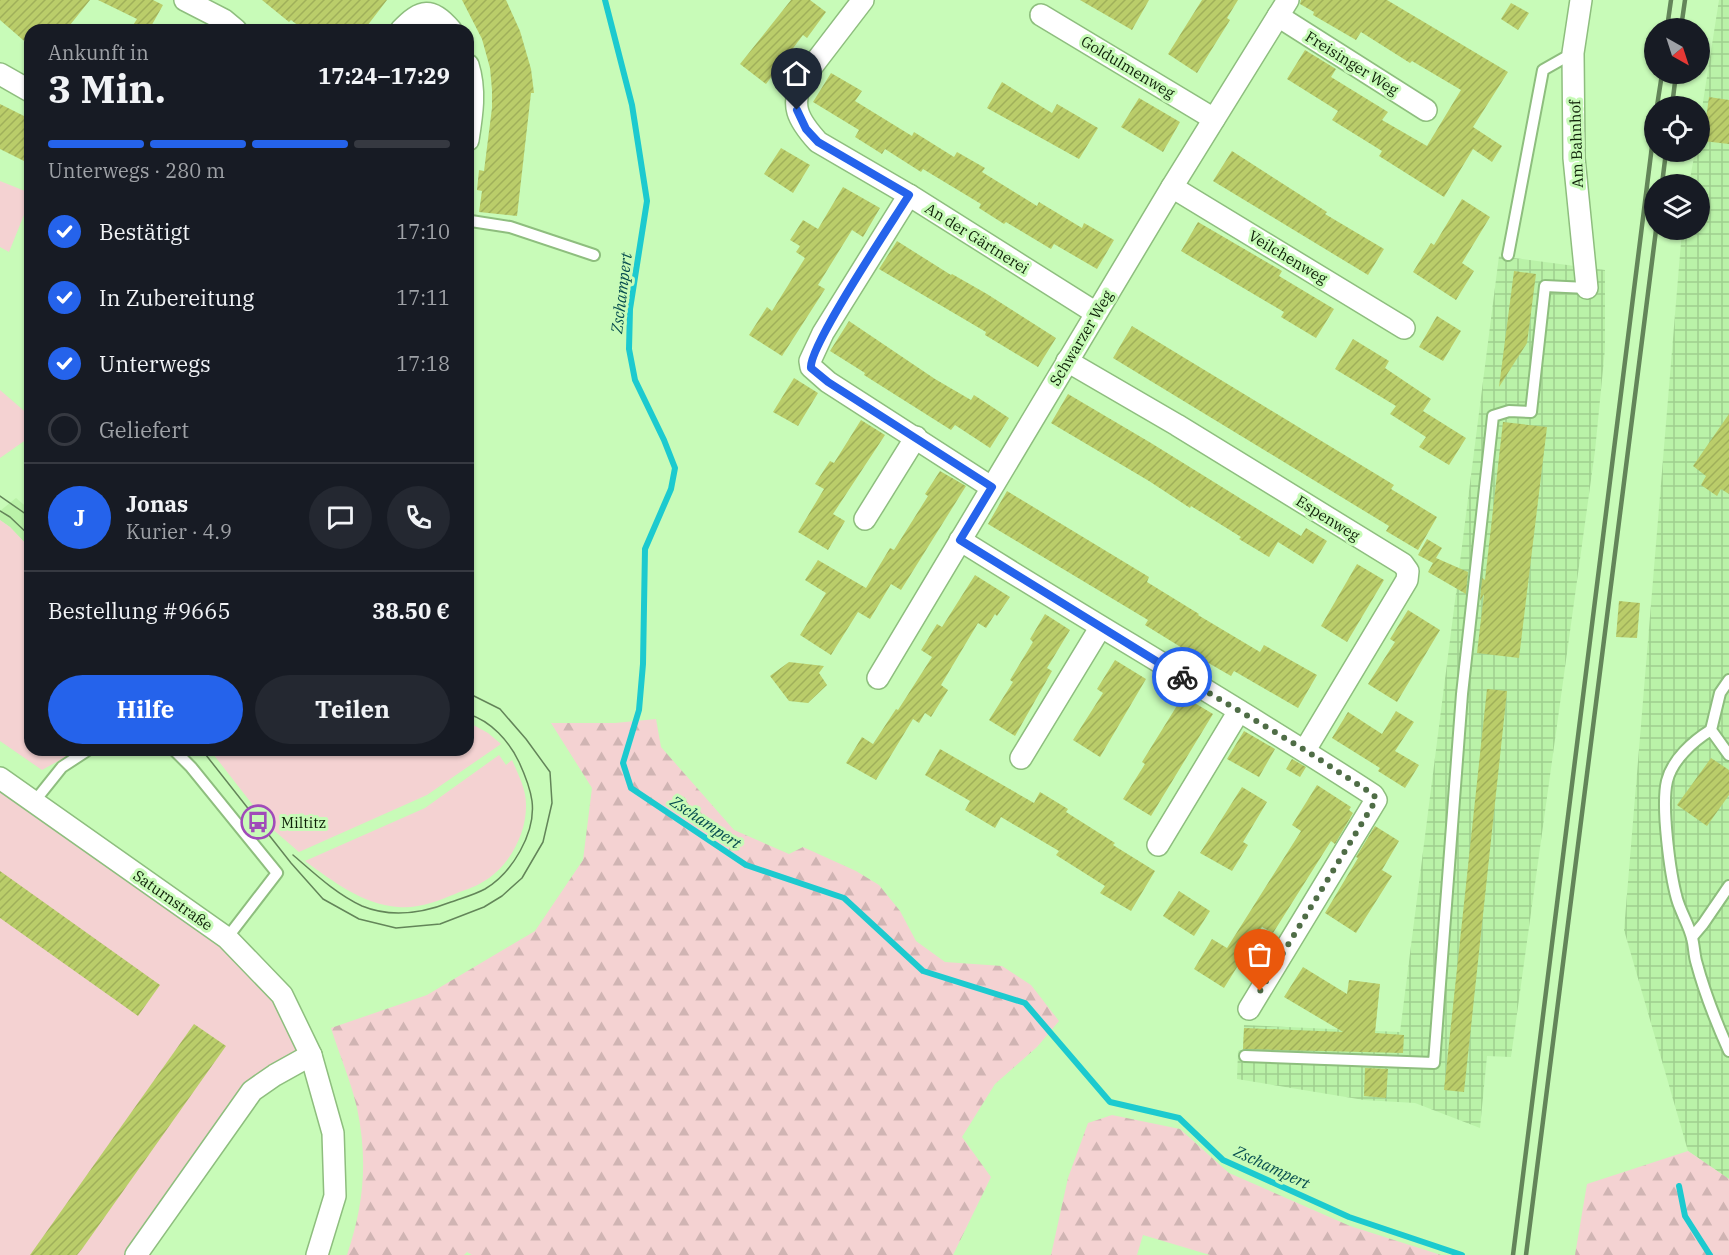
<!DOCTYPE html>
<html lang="de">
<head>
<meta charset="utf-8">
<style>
	body { margin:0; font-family:"IBM Plex Serif",serif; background:#242831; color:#f1f3f6; height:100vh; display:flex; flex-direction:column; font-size:22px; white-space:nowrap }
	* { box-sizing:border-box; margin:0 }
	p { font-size:20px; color:#9ea1a6 }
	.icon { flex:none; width:33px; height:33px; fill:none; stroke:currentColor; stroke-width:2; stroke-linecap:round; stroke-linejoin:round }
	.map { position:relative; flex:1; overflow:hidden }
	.drawer { position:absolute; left:24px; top:24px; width:450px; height:732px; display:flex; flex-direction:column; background:#171b24; border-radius:18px; box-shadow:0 2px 4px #0004 }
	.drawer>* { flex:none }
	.needle { width:39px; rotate:141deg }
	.tools { position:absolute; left:1644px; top:18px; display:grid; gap:12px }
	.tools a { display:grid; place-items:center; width:66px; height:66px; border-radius:50%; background:#171b24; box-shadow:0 2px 4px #0004; font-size:30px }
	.pin { position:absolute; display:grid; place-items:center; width:51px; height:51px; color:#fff; margin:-62px -26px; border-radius:50% 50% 50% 0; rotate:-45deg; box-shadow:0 0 6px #0007 }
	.pin .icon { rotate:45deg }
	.courier { position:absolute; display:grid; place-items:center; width:60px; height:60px; margin:-30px; border:4px solid #2563eb; border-radius:50%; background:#fff; color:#222; box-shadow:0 2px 8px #0007 }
	.head em { font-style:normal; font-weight:700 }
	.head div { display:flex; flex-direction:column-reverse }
	.head { display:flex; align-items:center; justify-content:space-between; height:102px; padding:0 24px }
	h1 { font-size:39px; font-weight:700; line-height:45px }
	.bar { display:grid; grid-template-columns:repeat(4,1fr); gap:9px 6px; align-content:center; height:72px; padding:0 24px }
	.bar i { height:8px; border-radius:4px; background:#363941 }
	.bar .current { background:#2563eb }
	.bar p { grid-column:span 4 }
	.line { display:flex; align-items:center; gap:15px; padding:0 24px; border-top:2px solid #363941 }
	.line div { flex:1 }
	.round { display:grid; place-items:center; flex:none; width:63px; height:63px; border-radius:32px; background:#242831 }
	ol { padding:0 24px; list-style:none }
	li { display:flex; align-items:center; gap:18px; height:66px }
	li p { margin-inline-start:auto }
	li .icon { padding:6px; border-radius:50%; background:#2563eb; color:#fff; stroke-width:4 }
	li:last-child { color:#9ea1a6 }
	li i { width:33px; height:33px; border:3px solid #363941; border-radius:50% }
	.action { display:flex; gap:12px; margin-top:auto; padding:12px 24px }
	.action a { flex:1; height:69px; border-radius:36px; background:#2563eb; color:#fff; font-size:24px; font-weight:700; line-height:69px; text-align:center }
	.action a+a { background:#242831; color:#f1f3f6 }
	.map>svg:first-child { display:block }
	.built { fill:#baf2a8 }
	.industrial { fill:url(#industrial-grid) }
	.green { fill:#f4d2d2 }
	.forest { fill:url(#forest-firs) }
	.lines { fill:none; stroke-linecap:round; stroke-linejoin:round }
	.stream { stroke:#1ccacf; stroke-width:6 }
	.building { fill:url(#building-hatch) }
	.lane-casing { stroke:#8ebe7e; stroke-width:14 }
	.street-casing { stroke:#8ebe7e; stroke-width:24 }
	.lane { stroke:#fff; stroke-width:10 }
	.street { stroke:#fff; stroke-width:21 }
	.tram { stroke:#638559; stroke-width:1.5 }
	.rail { stroke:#638559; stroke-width:4.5 }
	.done { stroke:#4f6d46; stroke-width:6; stroke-dasharray:0 10.8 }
	.route { stroke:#2563eb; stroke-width:8 }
	.labels { text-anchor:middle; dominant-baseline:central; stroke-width:6; stroke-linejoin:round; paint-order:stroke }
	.street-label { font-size:15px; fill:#0e2108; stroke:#c8fbb8 }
	.poi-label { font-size:15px; fill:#0e2108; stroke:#c8fbb8; text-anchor:start }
	.water-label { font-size:16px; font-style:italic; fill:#084e50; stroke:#c8fbb8 }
</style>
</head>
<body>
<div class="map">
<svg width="1729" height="1255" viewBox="0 0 1729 1255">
	<defs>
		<pattern id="industrial-grid" width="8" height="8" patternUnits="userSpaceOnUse" patternTransform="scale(1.5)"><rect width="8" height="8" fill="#baf2a8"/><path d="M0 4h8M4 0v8" fill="none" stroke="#9fcf8f"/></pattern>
		<pattern id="forest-firs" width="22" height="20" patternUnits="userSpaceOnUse" patternTransform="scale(1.5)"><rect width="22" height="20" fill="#f4d2d2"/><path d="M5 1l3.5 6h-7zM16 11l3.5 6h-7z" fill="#d0b4b3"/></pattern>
		<pattern id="building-hatch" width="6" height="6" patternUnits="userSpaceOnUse" patternTransform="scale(1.5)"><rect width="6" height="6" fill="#bacd6a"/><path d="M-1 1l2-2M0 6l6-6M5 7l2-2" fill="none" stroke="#9fb05a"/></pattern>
	</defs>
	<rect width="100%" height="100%" fill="#c8fbb8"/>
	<!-- built -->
	<path class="built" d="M16 498 30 510V548L10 527 0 520V511Z"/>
	<!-- industrial -->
	<g class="industrial">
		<path d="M1719 0H1729V1179L1688 1151 1624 930 1682 230H1700V184H1689L1695 152H1700V121Z"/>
		<path d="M1499 256 1605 270V349L1595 451 1511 1057 1487 1056 1480 1128 1415 1103 1364 1100 1237 1079 1238 1051 1243 1050 1244 1025 1400 1032Z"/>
	</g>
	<!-- green -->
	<g class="green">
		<path d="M0 181 30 193V200L9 252 0 247Z"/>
		<path d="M0 390 30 416V437L0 458Z"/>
		<path d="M0 520 10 527 30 548V750H78L42 770 0 741Z"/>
		<path d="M468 722 488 733 501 744 427 795 299 852 270 827 210 750H468Z"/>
		<path d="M499 755 506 765 512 760C518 774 526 789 526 804 527 834 508 869 481 883 473 888 464 890 455 894 438 901 418 909 398 907 362 904 334 882 305 861L425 808Z"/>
		<path d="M0 778 227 938 282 995 311 1055 252 1091 136 1255H0Z"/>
	</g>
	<!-- forest -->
	<g class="forest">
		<path d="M656 719 661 747 734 830 789 854 803 847 856 871 879 885 900 911 916 941 945 962 1002 966 1031 985 1059 1021 1037 1047 995 1084 962 1137 991 1177 953 1255H472L467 1252 464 1255H347C364 1205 368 1160 357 1108 351 1081 339 1054 331 1028L427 995 535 931 583 860 592 788 551 723H615Z"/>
		<path d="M1112 1115 1180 1129 1229 1173 1350 1226 1441 1255H1210L1143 1235 1137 1255H1051L1068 1178 1088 1123Z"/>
		<path d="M1688 1151 1729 1179V1255H1575L1587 1184Z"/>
	</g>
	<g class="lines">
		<!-- stream -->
		<g class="stream">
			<path d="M605 0 632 105 647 201 630 309 629 349 635 380 664 440 675 468 671 489 645 549 643 664 639 710 623 763 631 788 746 865 844 898 923 971 1025 1003 1110 1102 1179 1118 1223 1160 1349 1217 1462 1255"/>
			<path d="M1679 1186 1685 1216 1710 1255"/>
		</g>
	</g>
	<!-- building -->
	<g class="building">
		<path d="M0 0H90L66 30H30V46L0 20Z"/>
		<path d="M98 0H153L163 5 149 30H130L137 19Z"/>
		<path d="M262 0H387L364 30H304L291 20 289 22Z"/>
		<path d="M462 0H506L520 31 531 69 534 93H531L517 216 479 212 482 191 477 190 479 170 484 171 492 108V90L490 68 482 39Z"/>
		<path d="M791 0H810L826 12 807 38 803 35 766 84 740 64Z"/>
		<path d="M1080 0H1149L1132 30Z"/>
		<path d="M1202 0H1238L1227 18 1230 20 1197 73 1168 54Z"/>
		<path d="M1301 0H1387L1508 72 1473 127 1502 146 1492 162 1473 149 1444 197 1379 156 1382 151 1332 120 1338 111 1287 79 1305 50 1336 69 1331 77 1388 112 1382 120 1427 146 1461 90 1412 61 1410 63 1361 32 1356 40 1313 15 1314 12 1300 4Z"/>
		<path d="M1511 3 1529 13 1518 30 1501 19Z"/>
		<path d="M831 73 862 91 855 101 912 136 914 132 954 157 957 152 985 168 982 172 1037 206 1039 202 1082 228 1084 223 1114 240 1097 269 1054 244 1051 249 1006 222 1004 224 979 208 981 204 923 169 921 172 885 149 882 154 855 137 859 130 813 102Z"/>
		<path d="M1002 82 1052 113 1057 104 1098 128 1079 159 987 108Z"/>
		<path d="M1709 97 1729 100V144L1703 141Z"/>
		<path d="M1139 98 1180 122 1163 152 1121 127Z"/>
		<path d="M0 104 30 119V164L0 149Z"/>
		<path d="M781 148 810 165 793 193 764 174Z"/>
		<path d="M1232 151 1327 212 1325 214 1384 249 1368 275 1213 181Z"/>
		<path d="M843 187 880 208 863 237 852 230 818 285 825 289 782 356 749 335 767 307 772 311 805 258 796 252 800 246 790 240 803 220 818 229Z"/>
		<path d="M1462 199 1490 217 1462 263 1474 271 1456 300 1413 272 1431 243 1434 245Z"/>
		<path d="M1198 222 1282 271 1279 276 1334 309 1316 338 1281 317 1284 312 1181 251Z"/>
		<path d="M897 241 951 275 952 274 987 294 1056 338 1038 367 985 335 986 332 879 269Z"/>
		<path d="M1514 271 1536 274 1527 343 1499 387Z"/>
		<path d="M1437 316 1461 331 1443 361 1419 347Z"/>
		<path d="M849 321 935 379 971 400 974 395 1009 418 990 448 955 425 951 430 864 375 865 373 830 351Z"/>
		<path d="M1132 326 1394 485 1391 489 1437 517 1418 550 1386 531 1389 526 1113 358Z"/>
		<path d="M1353 339 1389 361 1385 368 1431 399 1423 411 1466 438 1449 465 1419 447 1426 437 1390 414 1396 406 1335 369Z"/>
		<path d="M794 378 818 393 798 426 773 412Z"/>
		<path d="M1068 394 1151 443 1301 536 1306 528 1327 541 1313 564 1278 542 1269 557 1239 539 1241 537 1191 506 1190 508 1149 481 1051 423Z"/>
		<path d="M1729 414V494L1721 489 1717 496 1701 485 1706 476 1693 466Z"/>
		<path d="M861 420 885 435 833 514 845 521 828 550 798 532 824 489 815 484 830 461 834 463Z"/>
		<path d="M1503 422 1547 427 1519 658 1477 653 1484 594 1480 601 1482 578 1485 580Z"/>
		<path d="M940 471 966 486 901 590 891 584 870 619 858 612 831 655 800 635 826 593 805 580 818 560 866 588 890 548 894 550 928 496 925 494Z"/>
		<path d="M1007 491 1149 577 1147 582 1199 614 1198 615 1260 652 1264 645 1317 675 1298 708 1234 671 1231 676 1179 646 1145 625 1148 620 988 524Z"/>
		<path d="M1427 539 1442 548 1436 558 1468 572 1466 594 1428 572 1433 563 1418 555Z"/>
		<path d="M1357 564 1384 580 1347 642 1321 626Z"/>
		<path d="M975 575 1010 597 997 616 995 614 986 628 978 623 941 685 948 690 931 717 925 713 919 723 913 719 876 780 846 763 862 737 873 744 896 709 898 710 932 657 921 650 937 624 942 627Z"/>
		<path d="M1619 601 1640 603 1637 638 1616 637Z"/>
		<path d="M1408 610 1440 630 1397 702 1368 684 1395 642 1390 639Z"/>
		<path d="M1045 614 1070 630 1047 668 1052 671 1015 736 989 720 1013 682 1010 680 1033 642 1030 639Z"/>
		<path d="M1115 660 1146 679 1100 757 1073 740 1103 693 1097 689Z"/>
		<path d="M789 662 824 666 819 673 827 685 808 703 789 701 770 676Z"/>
		<path d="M1487 689 1507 691 1464 1092 1444 1090Z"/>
		<path d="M1183 696 1213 714 1151 816 1123 799 1145 764 1142 762Z"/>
		<path d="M1396 711 1414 722 1395 751 1419 765 1405 788 1378 771 1380 768 1332 738 1348 712 1382 734Z"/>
		<path d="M1244 731 1275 749 1259 777 1227 759Z"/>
		<path d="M940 749 1034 803 1040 792 1068 809 1066 812 1115 843 1113 845 1155 871 1131 911 1100 893 1105 886 1056 855 1059 851 1001 817 995 828 965 810 970 801 925 775Z"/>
		<path d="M1711 758 1729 770V795L1707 826 1677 805Z"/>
		<path d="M1292 759 1306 767 1300 777 1286 769Z"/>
		<path d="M1317 785 1351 807 1349 810 1353 813 1335 844 1331 841 1273 933 1262 927 1224 988 1194 969 1212 939 1227 948 1301 831 1292 825Z"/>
		<path d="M1242 787 1267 802 1243 842 1248 845 1232 871 1200 853Z"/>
		<path d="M1375 826 1399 841 1382 870 1392 876 1356 933 1325 913 1358 858 1356 857Z"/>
		<path d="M0 871 160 985 138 1016 0 918Z"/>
		<path d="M1179 891 1210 911 1194 936 1163 916Z"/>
		<path d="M1303 967 1347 994 1349 980 1380 984 1375 1033 1404 1035 1403 1053 1243 1049 1244 1028 1343 1032 1284 997Z"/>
		<path d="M194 1024 226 1046 82 1249 77 1255H30Z"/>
		<path d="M1365 1068 1388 1069 1386 1098 1364 1096Z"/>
	</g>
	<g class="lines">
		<!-- lane casing -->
		<g class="lane-casing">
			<g id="lane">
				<path d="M468 218 471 221 510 227 594 255"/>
				<path d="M1508 255 1543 70 1573 53"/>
				<path d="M1729 680 1720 693 1711 730 1729 755"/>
				<path d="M1711 730C1693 741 1672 760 1667 781 1661 806 1670 874 1677 899 1681 913 1689 925 1692 938 1694 945 1694 953 1696 961 1704 991 1716 1022 1729 1051"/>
				<path d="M174 750 191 767 277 873 227 938"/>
				<path d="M34 802 62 767 88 750"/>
				<path d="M1692 937 1703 924 1729 886"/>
				<path d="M1245 1056 1434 1063 1462 694 1493 416 1509 411 1531 412 1545 286 1587 288"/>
			</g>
		</g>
		<!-- street casing -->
		<g class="street-casing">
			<g id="street">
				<path d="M185 0 224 20 236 30"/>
				<path d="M863 0 804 77C789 105 798 120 818 142L909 195 1096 313"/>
				<path d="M1581 0 1573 53 1574 158 1587 288"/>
				<path d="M1041 15 1214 119"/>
				<path d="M1278 16 1426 110"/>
				<path d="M401 30C421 9 432 7 451 30"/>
				<path d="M468 65C476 90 472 115 468 140"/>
				<path d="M0 74 30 91"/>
				<path d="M1172 187 1404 328"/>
				<path d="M909 195 823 333 810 361 811 367 828 382 991 487"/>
				<path d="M1067 361 1177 425 1403 564 1408 571 1407 580 1305 750"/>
				<path d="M865 519 916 437"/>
				<path d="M960 540C1097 626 1238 707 1373 795L1376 800 1249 1009"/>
				<path d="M878 678 1172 187 1288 0"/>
				<path d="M1021 758 1100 628"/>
				<path d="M0 778 227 938 282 995 311 1055 333 1133 335 1196 317 1255"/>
				<path d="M1158 845 1239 711"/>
				<path d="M136 1255 252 1091 275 1075 311 1055"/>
			</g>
		</g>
		<!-- lane -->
		<use href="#lane" class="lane"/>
		<!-- street -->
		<use href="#street" class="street"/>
		<!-- tram -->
		<g class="tram">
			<path d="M0 496 30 517"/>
			<path d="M0 511 10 517 30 536"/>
			<path d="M202 750 291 863 323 899 359 919 396 928 440 924 484 907 502 896 522 878 543 842 552 803 550 772 526 739 500 709 468 693"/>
			<path d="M293 855C314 873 336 894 362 906 391 918 423 913 451 902 462 898 474 895 485 889 512 873 536 833 532 801 530 787 525 775 519 762 509 741 491 721 468 714"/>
		</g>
		<!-- rail -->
		<g class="rail">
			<path d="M1667 28 1671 0"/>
			<path d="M1681 28 1685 0"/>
			<path d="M1657 106 1662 74"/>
			<path d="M1672 106 1676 74"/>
			<path d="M1662 184 1666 152"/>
			<path d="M1513 1255 1654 130"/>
			<path d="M1526 1255 1656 230"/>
		</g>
	</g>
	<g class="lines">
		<!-- done -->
		<path class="done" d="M1182 677 1305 750 1374 795 1376 800 1260 991"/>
		<!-- route -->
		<path class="route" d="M797 110 806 129 818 142 909 195C893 221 808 347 811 368L828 382 992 487 960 540 1182 677"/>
	</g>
	<!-- icons -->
	<defs>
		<g id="bus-ring" transform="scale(1.725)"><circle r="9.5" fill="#c8fbb8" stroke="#a04bb9" stroke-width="1.5"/><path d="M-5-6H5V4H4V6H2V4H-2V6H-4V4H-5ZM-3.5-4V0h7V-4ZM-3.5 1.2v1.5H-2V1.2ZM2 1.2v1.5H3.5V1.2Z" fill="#a04bb9"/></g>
	</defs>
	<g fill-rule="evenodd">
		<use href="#bus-ring" x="258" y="822"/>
	</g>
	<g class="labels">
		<!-- street labels -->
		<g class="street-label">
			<text transform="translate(1352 63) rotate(32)">Freisinger Weg</text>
			<text transform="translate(1128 67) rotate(31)">Goldulmenweg</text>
			<text transform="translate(1576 144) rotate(-92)">Am Bahnhof</text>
			<text transform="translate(977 238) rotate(32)">An der Gärtnerei</text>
			<text transform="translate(1288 257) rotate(31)">Veilchenweg</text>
			<text transform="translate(1081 338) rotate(-59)">Schwarzer Weg</text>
			<text transform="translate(1328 518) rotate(32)">Espenweg</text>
			<text transform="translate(173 900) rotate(35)">Saturnstraße</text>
		</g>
		<!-- poi labels -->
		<g class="poi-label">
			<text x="281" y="822">Miltitz</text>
		</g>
		<!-- water labels -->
		<g class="water-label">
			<text transform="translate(621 293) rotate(-83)">Zschampert</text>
			<text transform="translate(706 822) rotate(34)">Zschampert</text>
			<text transform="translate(1272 1167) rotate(25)">Zschampert</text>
		</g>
	</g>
</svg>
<div class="tools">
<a><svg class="needle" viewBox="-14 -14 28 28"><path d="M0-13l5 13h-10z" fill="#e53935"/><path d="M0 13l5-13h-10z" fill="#9ea1a6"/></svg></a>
<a><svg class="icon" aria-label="locate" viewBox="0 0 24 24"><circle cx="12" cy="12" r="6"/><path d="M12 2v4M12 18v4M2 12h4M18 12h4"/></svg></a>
<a><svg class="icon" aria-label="layers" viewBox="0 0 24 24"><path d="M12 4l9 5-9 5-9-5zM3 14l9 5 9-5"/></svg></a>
</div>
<div class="pin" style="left:1260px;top:991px;background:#ea580c"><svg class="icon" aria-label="bag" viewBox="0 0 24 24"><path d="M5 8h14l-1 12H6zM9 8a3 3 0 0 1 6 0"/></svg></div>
<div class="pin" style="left:797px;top:110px;background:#1f2937"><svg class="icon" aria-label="home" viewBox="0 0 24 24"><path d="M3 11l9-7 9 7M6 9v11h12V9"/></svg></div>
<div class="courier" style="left:1182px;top:677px"><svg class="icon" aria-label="bike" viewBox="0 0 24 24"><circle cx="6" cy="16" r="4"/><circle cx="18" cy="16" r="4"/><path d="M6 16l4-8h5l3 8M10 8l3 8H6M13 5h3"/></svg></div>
<section class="drawer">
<div class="head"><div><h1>3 Min.</h1><p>Ankunft in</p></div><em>17:24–17:29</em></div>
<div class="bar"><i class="current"></i><i class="current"></i><i class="current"></i><i></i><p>Unterwegs · 280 m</p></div>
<ol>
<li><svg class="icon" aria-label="check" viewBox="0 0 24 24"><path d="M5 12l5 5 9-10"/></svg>Bestätigt<p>17:10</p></li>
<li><svg class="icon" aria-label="check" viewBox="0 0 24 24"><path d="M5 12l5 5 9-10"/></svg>In Zubereitung<p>17:11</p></li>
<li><svg class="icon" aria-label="check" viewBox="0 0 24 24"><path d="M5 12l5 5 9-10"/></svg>Unterwegs<p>17:18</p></li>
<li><i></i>Geliefert</li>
</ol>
<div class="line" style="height:108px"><b class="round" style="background:#2563eb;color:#fff">J</b><div><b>Jonas</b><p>Kurier · 4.9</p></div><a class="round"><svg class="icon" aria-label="chat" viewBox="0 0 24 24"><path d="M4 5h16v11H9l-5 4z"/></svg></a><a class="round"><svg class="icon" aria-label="phone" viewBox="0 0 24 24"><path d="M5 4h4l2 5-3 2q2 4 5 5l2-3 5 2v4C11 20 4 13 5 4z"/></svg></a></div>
<div class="line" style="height:78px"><div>Bestellung #9665</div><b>38.50 €</b></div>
<div class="action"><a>Hilfe</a><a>Teilen</a></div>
</section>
</div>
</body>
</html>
